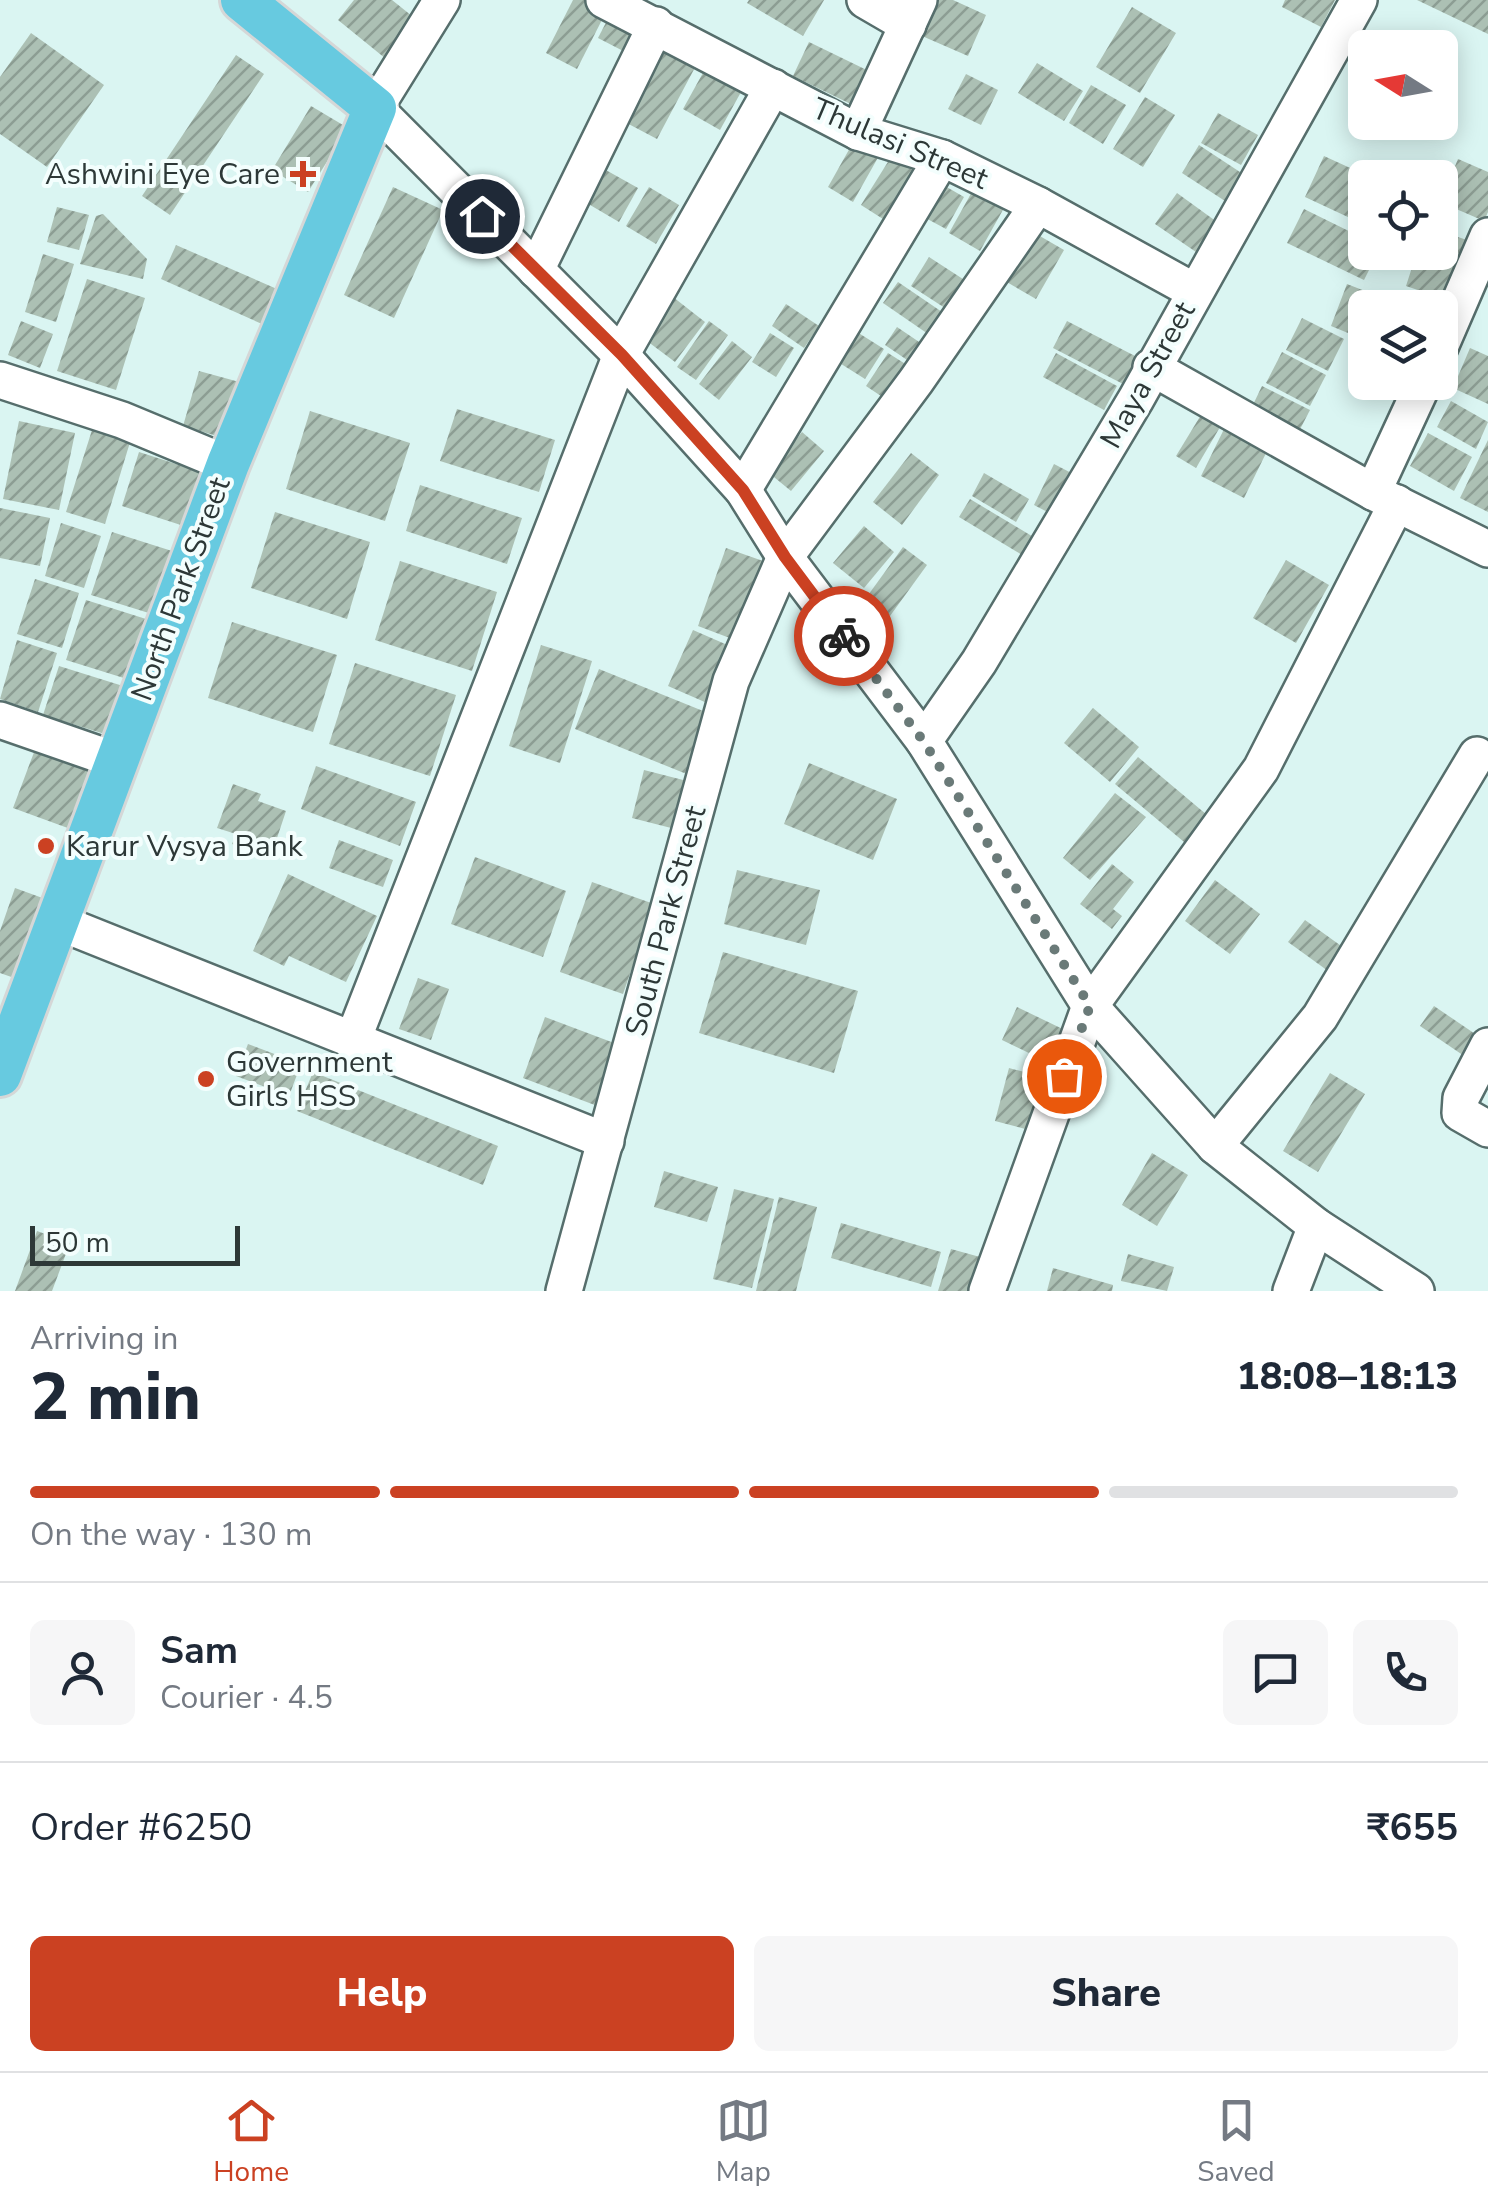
<!DOCTYPE html>
<html lang="en">
<head>
<meta charset="utf-8">
<style>
	body { margin:0; font-family:"Nunito Sans",sans-serif; background:#f6f6f7; color:#1f2937; height:100vh; display:flex; flex-direction:column; font-size:38px; white-space:nowrap }
	* { box-sizing:border-box; margin:0 }
	p { font-size:32px; color:#747a83 }
	.icon { flex:none; width:55px; height:55px; fill:none; stroke:currentColor; stroke-width:2; stroke-linecap:round; stroke-linejoin:round }
	.map { position:relative; height:1291px; overflow:hidden }
	.drawer { display:flex; flex-direction:column; background:#fff; flex:1 }
	.drawer>* { flex:none }
	.needle { width:65px; rotate:281deg }
	.tools { position:absolute; left:1348px; top:30px; display:grid; gap:20px }
	.tools a { display:grid; place-items:center; width:110px; height:110px; border-radius:15px; background:#fff; box-shadow:0 5px 25px #0003; font-size:50px }
	.scale { position:absolute; left:30px; bottom:25px; width:210px; box-sizing:border-box; padding-left:10px; border:5px solid #2d3837; border-top:0; font-size:28px; line-height:35px; white-space:nowrap; color:#2d3837; -webkit-text-stroke:8px #f3fefd; paint-order:stroke }
	.pin { position:absolute; display:grid; place-items:center; width:85px; height:85px; color:#fff; margin:-42px; border:5px solid #fff; border-radius:50%; box-shadow:0 2px 10px #0007 }
	.courier { position:absolute; display:grid; place-items:center; width:100px; height:100px; margin:-50px; border:8px solid #cb4122; border-radius:50%; background:#fff; color:#222; box-shadow:0 2px 12px #0007 }
	.headline em { font-style:normal; font-weight:800 }
	.headline div { display:flex; flex-direction:column-reverse }
	.headline { display:flex; align-items:center; justify-content:space-between; height:170px; padding:0 30px }
	h1 { font-size:65px; font-weight:800; line-height:75px }
	.bar { display:grid; grid-template-columns:repeat(4,1fr); gap:15px 10px; align-content:center; height:120px; padding:0 30px }
	.bar i { height:12px; border-radius:8px; background:#e0e1e3 }
	.bar .active { background:#cb4122 }
	.bar p { grid-column:span 4 }
	.line { display:flex; align-items:center; gap:25px; padding:0 30px; border-top:2px solid #e0e1e3 }
	.line div { flex:1 }
	.round { display:grid; place-items:center; flex:none; width:105px; height:105px; border-radius:15px; background:#f6f6f7 }
	.button { display:flex; gap:20px; margin-top:auto; padding:20px 30px }
	.button a { flex:1; height:115px; border-radius:15px; background:#cb4122; color:#fff; font-size:40px; font-weight:800; line-height:115px; text-align:center }
	.button a+a { background:#f6f6f7; color:#1f2937 }
	.tabs { display:flex; justify-content:space-around; align-items:center; height:140px; border-top:2px solid #e0e1e3; background:#fff; font-size:28px; color:#747a83 }
	.tabs a { display:grid; justify-items:center; gap:5px }
	.tabs .active { color:#cb4122 }
	.map>svg:first-child { display:block }
	.building { fill:url(#building-hatch) }
	.lines { fill:none; stroke-linecap:round; stroke-linejoin:round }
	.minor-casing { stroke:#566e6c; stroke-width:40 }
	.major-casing { stroke:#d5d7d7; stroke-width:48 }
	.minor { stroke:#fff; stroke-width:35 }
	.major { stroke:#67cae0; stroke-width:42 }
	.done { stroke:#6a7a78; stroke-width:10; stroke-dasharray:0 18 }
	.route { stroke:#cb4122; stroke-width:12 }
	.poi-dot { fill:#cb4122; stroke:#f3fefd; stroke-width:4 }
	.labels { text-anchor:middle; dominant-baseline:central; stroke-width:8; stroke-linejoin:round; paint-order:stroke }
	.street-label { font-size:30px; fill:#2d3837; stroke:#f3fefd }
	.poi-label { font-size:30px; fill:#2d3837; stroke:#f3fefd; text-anchor:start }
</style>
</head>
<body>
<div class="map">
<svg width="1488" height="1291" viewBox="0 0 1488 1291">
	<defs>
		<pattern id="building-hatch" width="6" height="6" patternUnits="userSpaceOnUse" patternTransform="scale(2.5)"><rect width="6" height="6" fill="#acc0b4"/><path d="M-1 1l2-2M0 6l6-6M5 7l2-2" fill="none" stroke="#8c9d93"/></pattern>
	</defs>
	<rect width="100%" height="100%" fill="#daf5f2"/>
	<!-- building -->
	<g class="building">
		<path d="M354 0H392L422 24 391 63 338 20Z"/>
		<path d="M573 0H588L607 10 577 69 546 53Z"/>
		<path d="M749 0H824L803 36 747 3Z"/>
		<path d="M938 0H953L986 15 968 56 922 36Z"/>
		<path d="M1285 0H1335L1321 27 1282 7Z"/>
		<path d="M1417 0H1488V34Z"/>
		<path d="M1132 7 1176 33 1140 93 1096 67Z"/>
		<path d="M613 9 644 25 629 54 598 38Z"/>
		<path d="M31 33 104 85 47 167 0 134V77Z"/>
		<path d="M665 39 700 58 657 139 621 120Z"/>
		<path d="M809 42 877 75 861 109 793 76Z"/>
		<path d="M236 55 264 74 170 215 142 196Z"/>
		<path d="M709 62 746 83 720 130 683 109Z"/>
		<path d="M1037 63 1083 91 1064 121 1018 93Z"/>
		<path d="M966 74 998 90 981 125 948 109Z"/>
		<path d="M1091 85 1126 105 1103 144 1069 123Z"/>
		<path d="M1145 97 1175 115 1143 167 1113 149Z"/>
		<path d="M311 106 348 128 308 192 272 170Z"/>
		<path d="M1218 113 1258 135 1241 165 1201 143Z"/>
		<path d="M855 139 880 154 853 202 828 187Z"/>
		<path d="M1199 145 1243 174 1225 201 1182 173Z"/>
		<path d="M1324 156 1372 178H1365V225L1305 197Z"/>
		<path d="M891 157 914 171 883 219 861 205Z"/>
		<path d="M1458 159 1488 172V212L1484 221 1440 202Z"/>
		<path d="M604 169 638 188 619 222 585 202Z"/>
		<path d="M938 182 964 197 946 229 920 215Z"/>
		<path d="M393 187 443 210 394 318 344 295Z"/>
		<path d="M649 187 679 205 656 244 626 226Z"/>
		<path d="M973 190 1004 208 980 251 949 233Z"/>
		<path d="M1177 193 1217 222 1196 252 1155 224Z"/>
		<path d="M57 207 89 215 79 250 47 242Z"/>
		<path d="M1304 209 1365 239V252H1378L1364 280 1287 243Z"/>
		<path d="M103 214 147 259 143 279 80 264 96 216Z"/>
		<path d="M1026 228 1064 250 1036 299 998 277Z"/>
		<path d="M1440 231 1473 242 1453 302 1406 286 1417 252H1440Z"/>
		<path d="M176 245 277 289 262 324 161 279Z"/>
		<path d="M43 254 74 264 56 322 25 312Z"/>
		<path d="M929 257 966 281 948 310 911 286Z"/>
		<path d="M87 279 145 298 116 390 57 371Z"/>
		<path d="M898 282 945 314 931 336 883 303Z"/>
		<path d="M1347 284 1393 302 1391 308H1365V340L1331 326Z"/>
		<path d="M673 297 705 322 675 362 643 338Z"/>
		<path d="M786 304 819 326 804 348 772 326Z"/>
		<path d="M1302 318 1344 339 1328 371 1286 350Z"/>
		<path d="M21 321 53 334 40 368 8 355Z"/>
		<path d="M709 321 728 335 696 380 677 367Z"/>
		<path d="M1067 321 1137 357 1123 384 1053 348Z"/>
		<path d="M897 327 928 348 916 366 885 345Z"/>
		<path d="M857 332 884 349 865 379 838 362Z"/>
		<path d="M770 333 794 348 776 377 752 362Z"/>
		<path d="M732 341 752 357 719 400 699 384Z"/>
		<path d="M1470 348 1488 356V404L1453 388Z"/>
		<path d="M1282 352 1326 375 1310 406 1266 383Z"/>
		<path d="M888 353 915 370 893 404 866 386Z"/>
		<path d="M1056 353 1117 386 1104 410 1043 377Z"/>
		<path d="M199 371 243 383 227 439 183 426Z"/>
		<path d="M1262 386 1310 410 1296 437 1249 413Z"/>
		<path d="M1451 401 1488 422 1476 449 1437 427Z"/>
		<path d="M457 409 555 440 539 492 440 461Z"/>
		<path d="M1204 410 1223 422 1196 468 1176 456Z"/>
		<path d="M310 411 410 443 385 521 286 489Z"/>
		<path d="M19 421 75 433 59 510 3 499Z"/>
		<path d="M1227 423 1270 445 1244 498 1201 476Z"/>
		<path d="M93 427 131 439 105 524 66 512Z"/>
		<path d="M802 432 824 451 791 491 769 473Z"/>
		<path d="M1428 433 1472 457 1454 491 1410 466Z"/>
		<path d="M1488 440V512L1460 498Z"/>
		<path d="M139 452 204 473 187 527 122 506Z"/>
		<path d="M911 453 939 475 902 525 873 502Z"/>
		<path d="M1054 464 1079 477 1059 518 1034 505Z"/>
		<path d="M984 473 1029 499 1016 522 972 496Z"/>
		<path d="M420 485 522 518 507 564 406 531Z"/>
		<path d="M970 499 1040 541 1029 559 959 517Z"/>
		<path d="M0 508 50 518 40 566 0 558Z"/>
		<path d="M275 512 370 542 347 619 251 588Z"/>
		<path d="M61 523 101 536 84 588 45 576Z"/>
		<path d="M864 526 894 552 864 588 833 563Z"/>
		<path d="M112 532 172 551 152 614 91 595Z"/>
		<path d="M903 547 927 565 890 616 866 598Z"/>
		<path d="M726 548 763 561 735 640 698 626Z"/>
		<path d="M1286 560 1329 585 1296 643 1253 618Z"/>
		<path d="M400 561 497 592 472 671 375 640Z"/>
		<path d="M35 579 79 593 62 648 17 634Z"/>
		<path d="M86 600 146 619 127 679 66 660Z"/>
		<path d="M232 622 337 655 313 732 208 698Z"/>
		<path d="M693 630 732 647 707 703 668 686Z"/>
		<path d="M17 640 57 653 38 712 0 699Z"/>
		<path d="M541 645 592 661 560 763 509 746Z"/>
		<path d="M355 663 456 695 430 776 329 744Z"/>
		<path d="M59 666 123 686 108 735 43 715Z"/>
		<path d="M599 669 713 715 689 775 575 729Z"/>
		<path d="M1093 708 1139 747 1110 782 1064 743Z"/>
		<path d="M36 747 98 770 76 831 13 808Z"/>
		<path d="M1138 757 1213 820 1190 847 1115 784Z"/>
		<path d="M809 763 897 799 873 860 784 824Z"/>
		<path d="M316 766 416 802 400 846 301 809Z"/>
		<path d="M644 770 691 782 679 830 632 818Z"/>
		<path d="M233 784 261 794 258 801 286 811 272 853 247 844 246 849 232 844 236 834 217 828Z"/>
		<path d="M1115 793 1146 817 1090 880 1063 858Z"/>
		<path d="M339 840 393 860 383 887 329 868Z"/>
		<path d="M475 857 566 891 543 957 451 924Z"/>
		<path d="M1112 864 1134 882 1113 909 1122 916 1112 929 1080 904Z"/>
		<path d="M737 870 820 890 806 945 724 924Z"/>
		<path d="M288 874 377 916 346 982 289 956 284 966 253 951Z"/>
		<path d="M1215 880 1260 914 1230 954 1185 921Z"/>
		<path d="M592 882 654 904 623 994 560 972Z"/>
		<path d="M15 888 48 900 20 980 0 973V931Z"/>
		<path d="M1305 920 1351 953 1335 976 1288 942Z"/>
		<path d="M723 952 858 991 834 1073 699 1033Z"/>
		<path d="M418 978 449 989 431 1040 399 1029Z"/>
		<path d="M1434 1006 1487 1042 1473 1062 1420 1026Z"/>
		<path d="M1017 1007 1073 1034 1058 1067 1002 1040Z"/>
		<path d="M545 1017 622 1046 600 1107 523 1078Z"/>
		<path d="M248 1044 301 1064 289 1096 236 1076Z"/>
		<path d="M1009 1068 1043 1077 1029 1130 995 1121Z"/>
		<path d="M313 1072 498 1146 483 1185 297 1111Z"/>
		<path d="M1330 1073 1365 1094 1318 1172 1283 1151Z"/>
		<path d="M1152 1153 1188 1175 1157 1226 1122 1205Z"/>
		<path d="M664 1171 718 1187 707 1222 654 1207Z"/>
		<path d="M734 1189 774 1199 752 1288 713 1279Z"/>
		<path d="M779 1197 817 1207 796 1291H756Z"/>
		<path d="M841 1223 941 1252 931 1287 831 1258Z"/>
		<path d="M37 1231 70 1243 52 1291H15Z"/>
		<path d="M951 1249 980 1257 974 1277 983 1291H938Z"/>
		<path d="M1128 1254 1174 1267 1167 1291 1121 1281Z"/>
		<path d="M1053 1268 1113 1285 1112 1291H1047Z"/>
	</g>
	<g class="lines">
		<!-- minor casing -->
		<g class="minor-casing">
			<g id="minor">
				<path d="M442 0 375 108 621 355 743 490 785 557 924 741 1090 1006 1215 1146 1316 1226 1416 1291"/>
				<path d="M604 0 858 132 942 158 1038 205 1194 291"/>
				<path d="M865 0 908 25"/>
				<path d="M858 132 919 0"/>
				<path d="M536 270 656 25"/>
				<path d="M1440 347 1488 236"/>
				<path d="M1151 367 1373 492 1488 549"/>
				<path d="M0 380 122 420 228 464"/>
				<path d="M743 490 942 158"/>
				<path d="M1373 492 1424 382"/>
				<path d="M0 720 118 761"/>
				<path d="M924 741 979 662 1136 399 1359 0"/>
				<path d="M58 922 606 1141"/>
				<path d="M352 1042 621 355 773 87"/>
				<path d="M1488 1046 1461 1098 1460 1113 1488 1129"/>
				<path d="M1215 1146 1320 1017 1477 755"/>
				<path d="M564 1291 731 681 785 557 916 381 1038 205"/>
				<path d="M987 1291 1090 1006 1261 769 1397 503"/>
				<path d="M1291 1291 1316 1226"/>
			</g>
		</g>
		<!-- major casing -->
		<g class="major-casing">
			<path id="major" d="M0 1075 228 464 375 108 242 0"/>
		</g>
		<!-- minor -->
		<use href="#minor" class="minor"/>
		<!-- major -->
		<use href="#major" class="major"/>
	</g>
	<g class="lines">
		<!-- done -->
		<path class="done" d="M844 636 924 742 1090 1006 1064 1076"/>
		<!-- route -->
		<path class="route" d="M482 216 622 355 743 490 785 557 844 636"/>
	</g>
	<!-- markers -->
	<g class="poi-dot">
		<path d="M298 159h10v10h10v10h-10v10h-10v-10h-10v-10h10z"/>
		<circle cx="46" cy="846" r="10"/>
		<circle cx="206" cy="1079" r="10"/>
	</g>
	<g class="labels">
		<!-- street labels -->
		<g class="street-label">
			<text transform="translate(900 144) rotate(23)">Thulasi Street</text>
			<text transform="translate(1148 375) rotate(-61)">Maya Street</text>
			<text transform="translate(181 589) rotate(-70)">North Park Street</text>
			<text transform="translate(666 921) rotate(-75)">South Park Street</text>
		</g>
		<!-- poi labels -->
		<g class="poi-label">
			<text x="280" y="174" text-anchor="end">Ashwini Eye Care</text>
			<text x="66" y="846">Karur Vysya Bank</text>
			<text x="226" y="1062">Government<tspan x="226" dy="34">Girls HSS</tspan></text>
		</g>
	</g>
</svg>
<div class="tools">
<a><svg class="needle" viewBox="-14 -14 28 28"><path d="M0-13l5 13h-10z" fill="#e53935"/><path d="M0 13l5-13h-10z" fill="#747a83"/></svg></a>
<a><svg class="icon" aria-label="locate" viewBox="0 0 24 24"><circle cx="12" cy="12" r="6"/><path d="M12 2v4M12 18v4M2 12h4M18 12h4"/></svg></a>
<a><svg class="icon" aria-label="layers" viewBox="0 0 24 24"><path d="M12 4l9 5-9 5-9-5zM3 14l9 5 9-5"/></svg></a>
</div>
<div class="scale">50 m</div>
<div class="pin" style="left:1064px;top:1076px;background:#ea580c"><svg class="icon" aria-label="bag" viewBox="0 0 24 24"><path d="M5 8h14l-1 12H6zM9 8a3 3 0 0 1 6 0"/></svg></div>
<div class="pin" style="left:482px;top:216px;background:#1f2937"><svg class="icon" aria-label="home" viewBox="0 0 24 24"><path d="M3 11l9-7 9 7M6 9v11h12V9"/></svg></div>
<div class="courier" style="left:844px;top:636px"><svg class="icon" aria-label="bike" viewBox="0 0 24 24"><circle cx="6" cy="16" r="4"/><circle cx="18" cy="16" r="4"/><path d="M6 16l4-8h5l3 8M10 8l3 8H6M13 5h3"/></svg></div>
</div>
<section class="drawer">
<div class="headline"><div><h1>2 min</h1><p>Arriving in</p></div><em>18:08–18:13</em></div>
<div class="bar"><i class="active"></i><i class="active"></i><i class="active"></i><i></i><p>On the way · 130 m</p></div>
<div class="line" style="height:180px"><a class="round"><svg class="icon" aria-label="person" viewBox="0 0 24 24"><circle cx="12" cy="8" r="4"/><path d="M4 21q1-7 8-7t8 7"/></svg></a><div><b>Sam</b><p>Courier · 4.5</p></div><a class="round"><svg class="icon" aria-label="chat" viewBox="0 0 24 24"><path d="M4 5h16v11H9l-5 4z"/></svg></a><a class="round"><svg class="icon" aria-label="phone" viewBox="0 0 24 24"><path d="M5 4h4l2 5-3 2q2 4 5 5l2-3 5 2v4C11 20 4 13 5 4z"/></svg></a></div>
<div class="line" style="height:130px"><div>Order #6250</div><b>₹655</b></div>
<div class="button"><a>Help</a><a>Share</a></div>
</section>
<nav class="tabs">
<a class="active"><svg class="icon" aria-label="home" viewBox="0 0 24 24"><path d="M3 11l9-7 9 7M6 9v11h12V9"/></svg>Home</a>
<a><svg class="icon" aria-label="map" viewBox="0 0 24 24"><path d="M3 6l6-2 6 2 6-2v14l-6 2-6-2-6 2zM9 4v14M15 6v14"/></svg>Map</a>
<a><svg class="icon" aria-label="saved" viewBox="0 0 24 24"><path d="M7 4h10v16l-5-4-5 4z"/></svg>Saved</a>
</nav>
</body>
</html>
